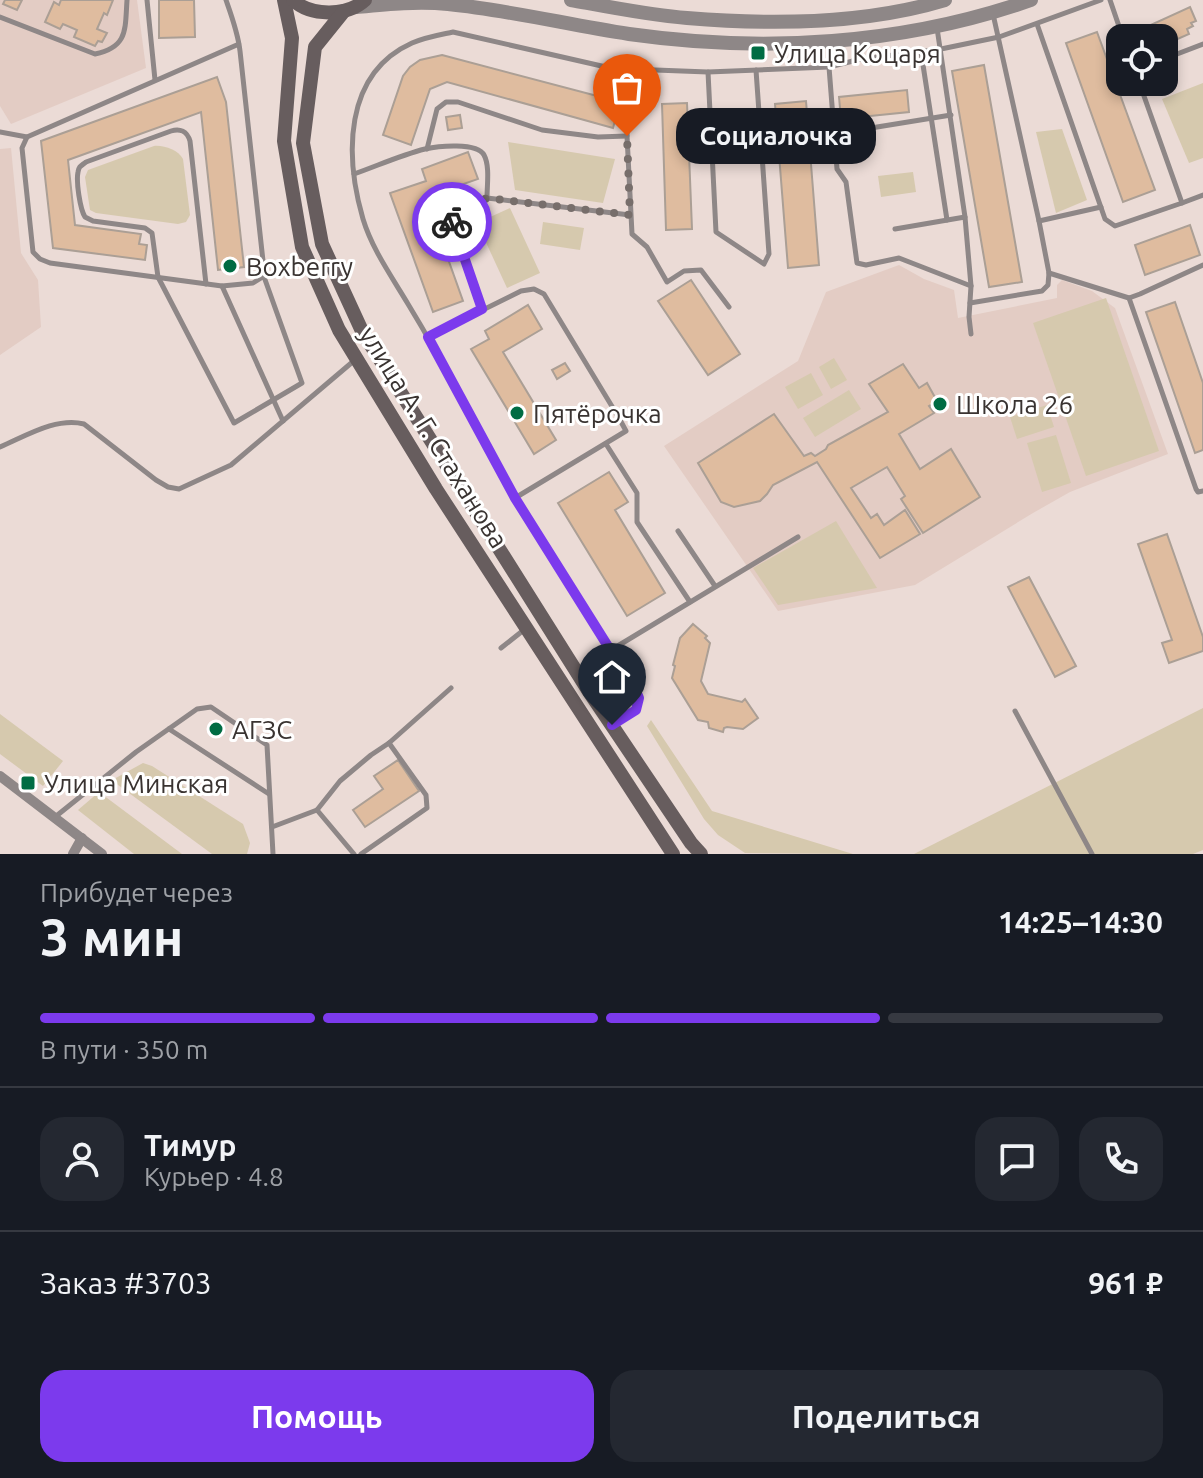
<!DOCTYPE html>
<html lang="ru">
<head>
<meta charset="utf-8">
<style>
	body { margin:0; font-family:Ubuntu,sans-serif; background:#242831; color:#f1f3f6; height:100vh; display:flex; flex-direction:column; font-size:30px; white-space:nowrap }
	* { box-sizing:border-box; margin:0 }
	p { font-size:26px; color:#9ea1a6 }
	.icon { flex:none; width:44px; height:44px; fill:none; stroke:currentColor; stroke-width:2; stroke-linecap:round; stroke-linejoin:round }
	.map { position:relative; height:854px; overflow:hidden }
	.drawer { display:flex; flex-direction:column; background:#171b24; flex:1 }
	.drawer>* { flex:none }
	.fabs { position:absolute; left:1106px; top:24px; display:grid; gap:16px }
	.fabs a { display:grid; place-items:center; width:72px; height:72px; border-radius:16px; background:#171b24; box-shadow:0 4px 12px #0003; font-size:40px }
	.pin { position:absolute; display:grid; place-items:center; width:68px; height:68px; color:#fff; margin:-82px -34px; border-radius:50% 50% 50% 0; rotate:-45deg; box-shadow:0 0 8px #0007 }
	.pin .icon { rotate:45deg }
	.courier { position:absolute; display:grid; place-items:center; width:80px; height:80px; margin:-40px; border:6px solid #7c3aed; border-radius:50%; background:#fff; color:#222; box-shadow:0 2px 10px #0007 }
	.bubble { position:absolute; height:56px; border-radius:24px; background:#171b24; box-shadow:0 4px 12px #0003; font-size:26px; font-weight:700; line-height:56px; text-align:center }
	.headline em { font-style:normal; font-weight:700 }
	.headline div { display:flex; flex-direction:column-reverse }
	.headline { display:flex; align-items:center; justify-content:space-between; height:136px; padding:0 40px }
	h1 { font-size:52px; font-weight:700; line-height:60px }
	.bar { display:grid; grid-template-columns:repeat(4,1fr); gap:12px 8px; align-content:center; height:96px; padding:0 40px }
	.bar i { height:10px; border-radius:6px; background:#363941 }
	.bar .on { background:#7c3aed }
	.bar p { grid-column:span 4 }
	.line { display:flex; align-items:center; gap:20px; padding:0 40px; border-top:2px solid #363941 }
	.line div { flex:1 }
	.round { display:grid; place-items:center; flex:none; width:84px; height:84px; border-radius:24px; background:#242831 }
	.primary-button { display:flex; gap:16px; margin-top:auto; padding:16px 40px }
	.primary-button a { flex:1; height:92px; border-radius:24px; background:#7c3aed; color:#fff; font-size:32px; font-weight:700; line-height:92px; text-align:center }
	.primary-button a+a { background:#242831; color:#f1f3f6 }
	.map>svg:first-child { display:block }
	.built { fill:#e3ccc4 }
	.green { fill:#d6c9ae }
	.building { fill:#dfbc9f; stroke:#ab9f95; stroke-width:2 }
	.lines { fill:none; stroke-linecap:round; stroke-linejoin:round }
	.service { stroke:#8e8787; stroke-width:5 }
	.minor { stroke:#8e8787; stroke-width:10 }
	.tertiary { stroke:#8e8787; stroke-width:14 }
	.secondary { stroke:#675d5e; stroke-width:14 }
	.done { stroke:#776e6b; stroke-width:8; stroke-dasharray:0 14.4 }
	.route { stroke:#7c3aed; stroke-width:10 }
	.poi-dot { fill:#006c43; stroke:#fff; stroke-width:3 }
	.labels { text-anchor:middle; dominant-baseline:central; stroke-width:6; stroke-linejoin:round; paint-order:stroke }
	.poi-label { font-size:26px; fill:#393331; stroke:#fff; text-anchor:start }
	.street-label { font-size:26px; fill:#393331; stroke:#fff }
</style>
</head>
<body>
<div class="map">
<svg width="1203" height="854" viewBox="0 0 1203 854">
	<rect width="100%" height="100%" fill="#ebdbd6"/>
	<!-- built -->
	<g class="built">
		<path d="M0 0H137L146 68 11 124 0 106Z"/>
		<path d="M11 148 21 253 38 280 41 327 0 355V149Z"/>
		<path d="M899 265 924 279 954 290 958 318 1057 298V285L1062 280 1092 291 1115 308 1168 454 1070 492 1033 513 915 585 778 611 664 446 798 361 826 292Z"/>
	</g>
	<!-- green -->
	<g class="green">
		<path d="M1203 83V158L1189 163 1162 99Z"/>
		<path d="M1062 129 1087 200 1056 213 1036 132Z"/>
		<path d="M508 142 615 159 603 203 515 190Z"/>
		<path d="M154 146C164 145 178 150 183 159L190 215 186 222 178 224 96 213 90 210 85 177 88 170Z"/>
		<path d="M913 172 916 192 881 197 878 176Z"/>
		<path d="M510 208 540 273 507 288 477 223Z"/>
		<path d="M543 222 584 228 580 250 540 244Z"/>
		<path d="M1106 298 1159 451 1086 476 1033 323Z"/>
		<path d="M834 358 847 380 831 389 819 367Z"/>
		<path d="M811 373 823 395 798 409 785 387Z"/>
		<path d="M849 390 861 409 815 437 803 418Z"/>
		<path d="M1047 405 1054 427 1017 439 1010 417Z"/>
		<path d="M1056 435 1071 483 1042 492 1027 443Z"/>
		<path d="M836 521 877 588 778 605 753 568Z"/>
		<path d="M1203 708V850L1193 854H914Z"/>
		<path d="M0 714 63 761 43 786 0 754Z"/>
		<path d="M651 720 712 811 853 854 745 853 718 835 704 819 647 726Z"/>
		<path d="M143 763 152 766 243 824 250 843 247 854H212L114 782V779Z"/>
		<path d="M99 792 182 854H134L78 810Z"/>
	</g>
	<!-- building -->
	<g class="building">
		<path d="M5 0H22L17 10 3 4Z"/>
		<path d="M61 0H113L107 15 104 13 97 29 107 33 102 42 98 41 95 46 74 37 77 30 63 24 60 29 45 22 54 2 59 5Z"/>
		<path d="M159 0H194L195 37 159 38Z"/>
		<path d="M1190 7 1196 21 1191 23 1193 26 1187 29 1189 34 1164 45V38H1133L1131 34Z"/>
		<path d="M1097 32 1155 190 1123 202 1066 43Z"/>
		<path d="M442 55 620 102 613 128 447 82 430 89 411 145 383 135 403 76 410 67 420 60Z"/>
		<path d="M984 65 1022 282 989 287 952 71Z"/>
		<path d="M217 77 226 102 244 267 218 270 201 112 68 160 75 225 141 234 139 244 147 245 145 260 53 248 41 141Z"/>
		<path d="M907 90 909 112 841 119 839 97Z"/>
		<path d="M806 101 819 265 788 268 775 104Z"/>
		<path d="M687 103 692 229 666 230 662 104Z"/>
		<path d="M460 115 462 128 448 130 446 117Z"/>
		<path d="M468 152 478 179 426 197 463 301 433 312 390 193 426 181 422 169Z"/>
		<path d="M1190 225 1200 255 1145 275 1135 245Z"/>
		<path d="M691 280 740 354 708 375 658 301Z"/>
		<path d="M1175 302 1203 383V450L1195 453 1146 312Z"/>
		<path d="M528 305 542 329 503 352 556 440 534 454 471 349 489 339 485 331Z"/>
		<path d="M565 363 570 371 557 379 552 370Z"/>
		<path d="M903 364 919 388 927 383 937 401 929 406 934 413 899 434 920 469 951 449 980 497 923 533 901 499 905 496 887 467 851 488 871 518 877 514 884 525 905 510 920 534 880 558 817 462 773 485 767 494 760 501 734 507 721 502 698 463 774 414 804 456 811 453 815 456 826 449 828 445 888 412 869 384Z"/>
		<path d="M609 472 628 502 615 510 665 593 627 616 558 503Z"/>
		<path d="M1167 534 1203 637V651L1169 663 1162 643 1172 640 1138 544Z"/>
		<path d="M1029 577 1076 666 1055 677 1008 587Z"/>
		<path d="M693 624 707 636 705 638 710 643 701 681 708 694 742 702 745 699 758 718 743 729 727 727 724 728 723 732 709 728 708 722 698 720 672 678 675 666 673 665 680 638Z"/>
		<path d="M398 760 419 791 365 827 353 810 383 789 374 776Z"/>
	</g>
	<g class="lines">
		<!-- service -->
		<g class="service">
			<path d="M147 0 155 80"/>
			<path d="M226 0C232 17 238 33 240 51L264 270 261 278 253 283 222 286 50 263 40 259 33 252 22 148 27 137 239 44"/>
			<path d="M1110 0 1123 38"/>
			<path d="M0 17 95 54C128 47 125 30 127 0"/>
			<path d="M1037 24 1105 219 1115 226 1182 203 1139 82"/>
			<path d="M937 28 965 217 971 286 969 317 971 334"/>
			<path d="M921 52 947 220"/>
			<path d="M1164 59 1203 44"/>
			<path d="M854 60 941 49 999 37 1101 0"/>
			<path d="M829 67 837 169 846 182 857 263 866 265 899 258 971 286"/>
			<path d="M629 69 627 136 632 234 647 247 667 282 684 271 701 270 729 307"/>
			<path d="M708 72 716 232 764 264 769 254 756 70"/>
			<path d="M710 116H760"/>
			<path d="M0 132 27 137"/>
			<path d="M834 134 951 115"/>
			<path d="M427 149 437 109 446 102H458L542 130 598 137 627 136"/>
			<path d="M354 174C377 166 401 155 425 149 438 146 477 142 484 155 490 166 487 185 487 198 474 203 455 207 452 222L482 309"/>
			<path d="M487 198 630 215"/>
			<path d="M1182 203 1203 195"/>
			<path d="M1039 221 1101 207"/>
			<path d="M895 229 965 217"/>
			<path d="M1203 265 1140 294 1129 298 1196 489 1198 492 1203 491"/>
			<path d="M1049 273 1129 298"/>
			<path d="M206 284 190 141C187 131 180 128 171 131L86 162C81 166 79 166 78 172 76 182 80 209 85 217L93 221 145 228 152 233 158 277 234 423 302 383 263 274"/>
			<path d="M222 286 283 421"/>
			<path d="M970 303 1042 291 1048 285 1049 273 1039 221 993 14"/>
			<path d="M428 337 521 291 534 289 544 294 619 418 626 431 515 498"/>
			<path d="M606 444 637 493V522L690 602"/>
			<path d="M0 447C26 436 56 417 84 424L156 480 168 487 179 489 231 465 356 359"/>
			<path d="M678 531 715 586"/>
			<path d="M501 648 525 629"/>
			<path d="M611 650 798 537"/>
			<path d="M1015 711 1092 854"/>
			<path d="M613 725 636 710 639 698 636 691C596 628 556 565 517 501 495 465 476 426 456 389 441 360 425 332 408 304 392 277 372 249 363 219 345 157 343 74 412 43 426 37 439 35 453 32L606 67 629 69 708 72 829 67 853 61 860 50 859 40"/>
			<path d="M169 729 269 794"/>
			<path d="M317 810 354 854"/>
			<path d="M55 817 136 752 197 709 211 707 267 745 273 854"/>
			<path d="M272 827 317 810 340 781 371 755 389 743 451 688"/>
			<path d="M361 854 427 808 426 795 389 743"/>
		</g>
		<!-- minor -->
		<g class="minor">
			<path d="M0 776 102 854"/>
			<path d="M73 854 82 838"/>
		</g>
		<!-- tertiary -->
		<g class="tertiary">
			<path d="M571 0C609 7 648 15 687 18 771 25 863 25 945 0"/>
			<path d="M357 7C388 4 418 1 448 4 509 10 569 25 629 34 763 53 903 45 1031 0"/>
		</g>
		<!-- secondary -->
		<g class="secondary">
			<path d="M284 0 292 38 284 141 302 247 339 330 436 489 673 854"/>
			<path d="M293 0C311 17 348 16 365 0"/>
			<path d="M344 11 315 47 303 143 322 244 362 331 588 690 691 843 701 854"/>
		</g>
	</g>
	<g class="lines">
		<!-- done -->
		<path class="done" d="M452 222 455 213 487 198 630 215 627 136"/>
		<!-- route -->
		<path class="route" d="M452 222 482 309 428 337 515 498 636 691 639 698 636 710 612 725"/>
	</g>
	<!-- markers -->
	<g class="poi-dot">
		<rect x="750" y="45" width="16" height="16" rx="4"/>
		<circle cx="230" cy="266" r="8"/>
		<circle cx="940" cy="404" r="8"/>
		<circle cx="517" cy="413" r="8"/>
		<circle cx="216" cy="729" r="8"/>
		<rect x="20" y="775" width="16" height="16" rx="4"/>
	</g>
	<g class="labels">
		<!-- poi labels -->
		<g class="poi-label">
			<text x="774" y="53">Улица Коцаря</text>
			<text x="246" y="266">Boxberry</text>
			<text x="956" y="404">Школа 26</text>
			<text x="533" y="413">Пятёрочка</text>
			<text x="232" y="729">АГЗС</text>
			<text x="44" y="783">Улица Минская</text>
		</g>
		<!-- street labels -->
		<g class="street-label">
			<text transform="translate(434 437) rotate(58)">улица А. Г. Стаханова</text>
		</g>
	</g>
</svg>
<div class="fabs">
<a><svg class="icon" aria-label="locate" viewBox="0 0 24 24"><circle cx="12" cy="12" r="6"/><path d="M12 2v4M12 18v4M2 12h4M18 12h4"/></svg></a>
</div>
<div class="pin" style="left:627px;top:136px;background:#ea580c"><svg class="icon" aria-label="bag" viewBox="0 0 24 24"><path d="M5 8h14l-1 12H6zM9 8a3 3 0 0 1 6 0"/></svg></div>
<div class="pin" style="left:612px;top:725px;background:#1f2937"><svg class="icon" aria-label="home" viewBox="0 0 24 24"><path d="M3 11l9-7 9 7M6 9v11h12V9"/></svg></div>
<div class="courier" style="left:452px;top:222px"><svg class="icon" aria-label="bike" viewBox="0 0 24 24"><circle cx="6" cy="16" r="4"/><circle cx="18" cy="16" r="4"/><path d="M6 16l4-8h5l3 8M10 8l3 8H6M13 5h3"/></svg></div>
<div class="bubble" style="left:676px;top:108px;width:200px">Социалочка</div>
</div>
<section class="drawer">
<div class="headline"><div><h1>3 мин</h1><p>Прибудет через</p></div><em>14:25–14:30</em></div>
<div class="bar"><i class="on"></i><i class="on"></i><i class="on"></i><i></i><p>В пути · 350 m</p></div>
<div class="line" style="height:144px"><a class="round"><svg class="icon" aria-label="person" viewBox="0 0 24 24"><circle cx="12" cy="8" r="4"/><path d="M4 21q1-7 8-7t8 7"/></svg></a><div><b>Тимур</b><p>Курьер · 4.8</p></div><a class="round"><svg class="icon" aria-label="chat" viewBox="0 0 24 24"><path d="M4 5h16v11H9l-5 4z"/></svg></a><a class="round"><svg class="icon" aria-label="phone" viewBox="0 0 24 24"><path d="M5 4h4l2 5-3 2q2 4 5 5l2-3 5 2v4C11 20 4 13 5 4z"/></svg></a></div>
<div class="line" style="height:104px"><div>Заказ #3703</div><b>961 ₽</b></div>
<div class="primary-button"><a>Помощь</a><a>Поделиться</a></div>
</section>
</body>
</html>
